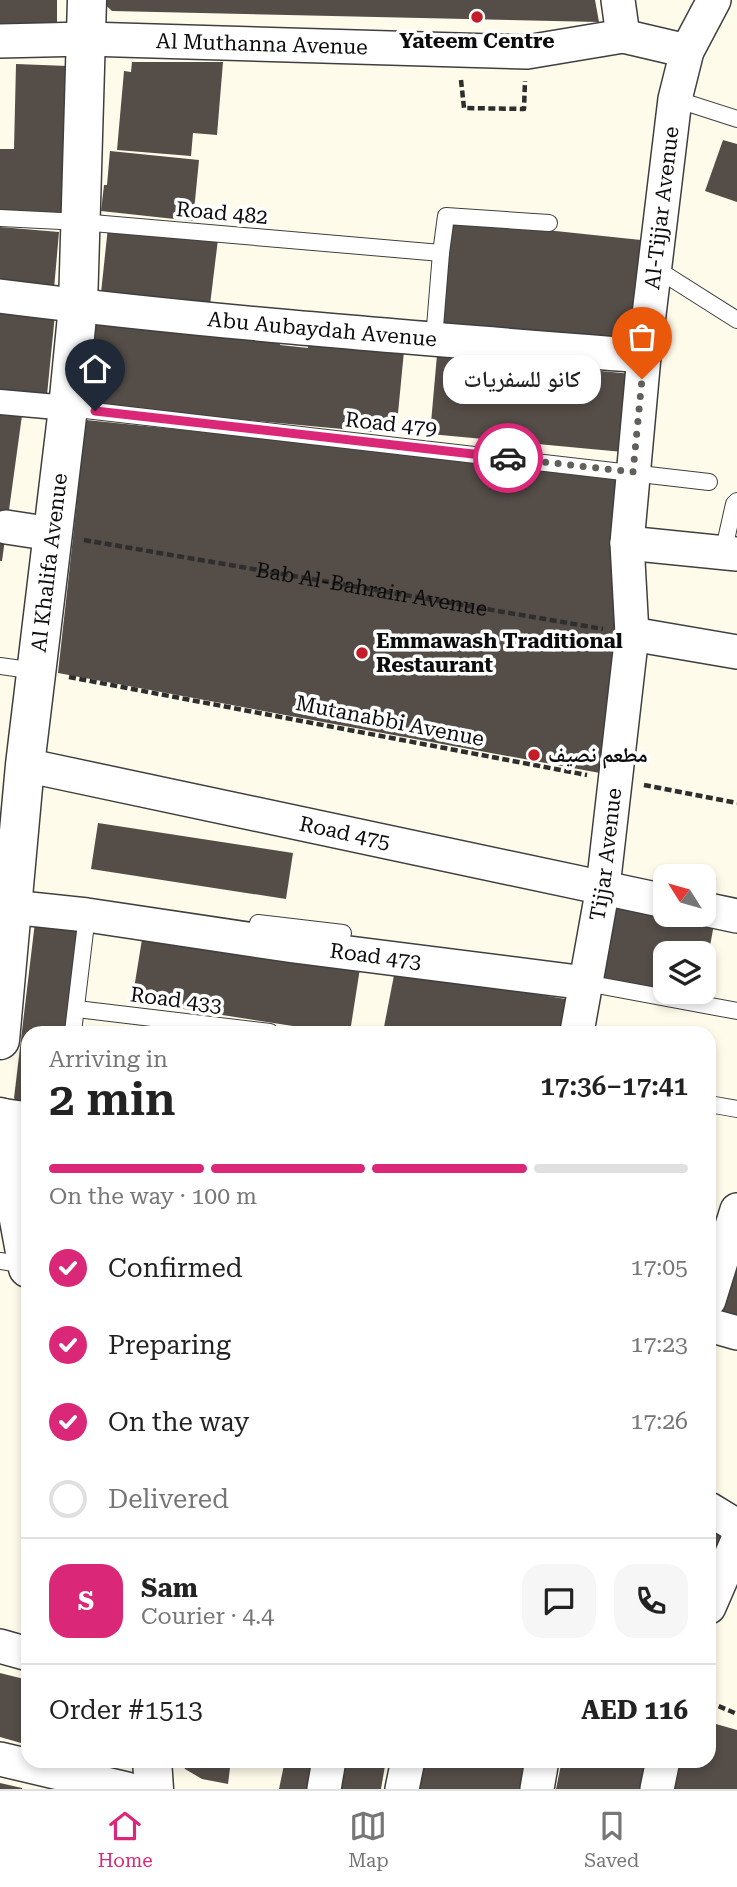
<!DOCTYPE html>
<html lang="en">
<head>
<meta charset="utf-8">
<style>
	body { margin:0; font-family:"Roboto Serif","Noto Naskh Arabic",serif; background:#f6f6f6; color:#222; height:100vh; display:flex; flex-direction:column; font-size:26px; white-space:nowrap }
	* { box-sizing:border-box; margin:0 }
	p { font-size:23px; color:#767676 }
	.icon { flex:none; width:38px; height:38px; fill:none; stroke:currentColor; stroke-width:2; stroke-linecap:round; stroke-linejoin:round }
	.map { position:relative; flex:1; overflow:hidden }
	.details { position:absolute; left:21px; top:1026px; width:695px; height:742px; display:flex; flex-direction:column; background:#fff; border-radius:21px; box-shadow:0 4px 10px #0003 }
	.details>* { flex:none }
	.needle { width:46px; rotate:307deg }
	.tools { position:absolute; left:653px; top:864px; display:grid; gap:14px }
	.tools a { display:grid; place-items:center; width:63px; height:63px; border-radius:14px; background:#fff; box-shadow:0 4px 10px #0003; font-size:35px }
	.pin { position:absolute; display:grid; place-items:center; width:60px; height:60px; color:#fff; margin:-72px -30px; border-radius:50% 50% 50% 0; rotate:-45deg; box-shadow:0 0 7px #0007 }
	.pin .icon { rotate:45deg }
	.courier { position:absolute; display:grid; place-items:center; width:70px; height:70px; margin:-35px; border:5px solid #db2777; border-radius:50%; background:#fff; color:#222; box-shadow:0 2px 9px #0007 }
	.bubble { position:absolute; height:49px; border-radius:21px; background:#fff; box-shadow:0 4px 10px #0003; font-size:23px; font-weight:600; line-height:49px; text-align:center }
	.headline em { font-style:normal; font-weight:600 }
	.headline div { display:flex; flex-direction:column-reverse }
	.headline { display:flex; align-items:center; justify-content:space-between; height:119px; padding:0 28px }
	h1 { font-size:46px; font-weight:600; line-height:52px }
	.bar { display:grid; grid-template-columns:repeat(4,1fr); gap:10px 7px; align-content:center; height:84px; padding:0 28px }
	.bar i { height:9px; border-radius:5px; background:#e0e0e0 }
	.bar .current { background:#db2777 }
	.bar p { grid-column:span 4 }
	.line { display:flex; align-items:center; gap:18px; padding:0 28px; border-top:2px solid #e0e0e0 }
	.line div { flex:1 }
	.round { display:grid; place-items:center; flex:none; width:74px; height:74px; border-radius:21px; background:#f6f6f6 }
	ol { padding:0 28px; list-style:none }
	li { display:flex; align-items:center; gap:21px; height:77px }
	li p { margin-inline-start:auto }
	li .icon { padding:7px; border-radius:50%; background:#db2777; color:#fff; stroke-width:4 }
	li:last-child { color:#767676 }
	li i { width:38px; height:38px; border:4px solid #e0e0e0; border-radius:50% }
	.menu { display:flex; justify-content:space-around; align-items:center; height:98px; border-top:2px solid #e0e0e0; background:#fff; font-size:19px; color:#767676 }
	.menu a { display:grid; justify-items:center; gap:4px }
	.menu .current { color:#db2777 }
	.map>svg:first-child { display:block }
	.building { fill:#554d48 }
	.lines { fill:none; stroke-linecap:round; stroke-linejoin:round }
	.service-casing { stroke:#3f3f3f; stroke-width:18 }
	.pedestrian-casing { stroke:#3f3f3f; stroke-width:27 }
	.minor-casing { stroke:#3f3f3f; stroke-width:36 }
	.tertiary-casing { stroke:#3f3f3f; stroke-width:41 }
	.path { stroke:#2e2e2e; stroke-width:4.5; stroke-dasharray:7 3.5; stroke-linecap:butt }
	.service { stroke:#fff; stroke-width:16 }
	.pedestrian { stroke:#fff; stroke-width:24 }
	.minor { stroke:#fff; stroke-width:33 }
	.tertiary { stroke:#fff; stroke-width:38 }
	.done { stroke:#61605a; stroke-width:7; stroke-dasharray:0 12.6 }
	.route { stroke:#db2777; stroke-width:9 }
	.poi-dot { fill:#c41d27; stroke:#fff; stroke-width:2.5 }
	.labels { text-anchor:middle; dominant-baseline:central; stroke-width:7; stroke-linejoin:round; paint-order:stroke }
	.poi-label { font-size:21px; font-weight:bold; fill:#0c0c0c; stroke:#fff; text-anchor:start }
	.street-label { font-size:21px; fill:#0c0c0c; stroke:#fff }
</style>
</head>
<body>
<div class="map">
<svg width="737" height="1789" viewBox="0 0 737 1789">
	<rect width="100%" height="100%" fill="#fffbeb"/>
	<!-- building -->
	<g class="building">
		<path d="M0 0H57V29L0 30Z"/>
		<path d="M100 0H595L599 22 112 11Z"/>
		<path d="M132 62H223L217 135 193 133 191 156 117 150 124 71 131 72Z"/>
		<path d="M16 64 68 66 62 218 0 213V149H14Z"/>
		<path d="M723 140 737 144V202L705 191Z"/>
		<path d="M110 151 199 160 193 221 101 211 104 185H107Z"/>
		<path d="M452 220 641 240 629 349 441 329Z"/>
		<path d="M0 227 59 232 54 289 0 285Z"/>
		<path d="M108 227 218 239 210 305 101 293Z"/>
		<path d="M0 308 55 314 47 395 0 391Z"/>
		<path d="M94 321 281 339 280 345 308 348V342L404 351 396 434 85 405Z"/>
		<path d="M437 355 632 374 623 452 430 434Z"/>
		<path d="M0 405 23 408 2 561H0Z"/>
		<path d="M86 420 628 475 626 624 600 773 58 673Z"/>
		<path d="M98 823 293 853 286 899 91 869Z"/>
		<path d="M617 907 714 924 705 974 704 954H665V992H701L700 1000 603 982Z"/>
		<path d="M35 922 80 927 65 1032H28V1111H23L14 1098Z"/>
		<path d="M143 933 360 968 350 1032H332L132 1001Z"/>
		<path d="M395 970 571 1000 564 1032H383Z"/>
		<path d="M737 1252V1317L715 1311Z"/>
		<path d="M709 1516 734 1527 709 1583Z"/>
		<path d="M0 1673 28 1680V1745L0 1737Z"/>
		<path d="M709 1722 737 1730V1789H667L675 1760H709Z"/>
		<path d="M181 1760H231L228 1784 202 1779 185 1769Z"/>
		<path d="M285 1760H315L309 1789H279Z"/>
		<path d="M337 1760H386L381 1789H332Z"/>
		<path d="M425 1760H532L526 1789H418Z"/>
		<path d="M562 1760H649L643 1789H556Z"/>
		<path d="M0 1783 22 1788V1789H0Z"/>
	</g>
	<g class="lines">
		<!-- service casing -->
		<g class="service-casing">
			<g id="service">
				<path d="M675 99 737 119"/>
				<path d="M0 218 81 222 441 253"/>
				<path d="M655 268 737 320"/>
				<path d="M434 339 441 253 446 216 549 223"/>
				<path d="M68 408 709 482"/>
				<path d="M723 553 734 504 737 501"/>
				<path d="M0 666 36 671"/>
				<path d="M258 923 343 933"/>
				<path d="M586 983 737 1011"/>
				<path d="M77 1009 270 1032"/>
				<path d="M73 1032 87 915"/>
				<path d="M709 1104 737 1109"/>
				<path d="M0 1261 27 1265"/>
			</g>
		</g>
		<!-- pedestrian casing -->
		<g class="pedestrian-casing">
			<path id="pedestrian" d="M0 402 68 408"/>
		</g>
		<!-- minor casing -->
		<g class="minor-casing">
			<g id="minor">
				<path d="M618 0 623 36"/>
				<path id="s2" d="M0 41 86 39 527 52 623 36 687 51"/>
				<path id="s3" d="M0 296C214 323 430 339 644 356"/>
				<path d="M6 527 52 534"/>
				<path d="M627 543 737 554"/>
				<path d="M632 634 737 652"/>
				<path id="s4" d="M25 765 665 901"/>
				<path id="s5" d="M11 907 87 915 294 946 586 983"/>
				<path d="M704 909 737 916"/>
				<path id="s6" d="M577 1032 603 887 632 634 627 543 644 356 675 99 687 51 714 0"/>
				<path d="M0 1115 28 1119"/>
				<path d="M709 1300 737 1210"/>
				<path d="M709 1325 737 1333"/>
				<path d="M709 1509 737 1526"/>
				<path d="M709 1607 737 1542"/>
				<path d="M0 1646 28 1654"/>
				<path d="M0 1759 127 1789"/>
				<path d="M324 1789 329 1760"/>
				<path d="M402 1789 408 1760"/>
				<path d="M537 1789 542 1760"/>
				<path d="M657 1789 663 1760"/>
			</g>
		</g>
		<!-- tertiary casing -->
		<g class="tertiary-casing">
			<g id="tertiary">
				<path id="s7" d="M0 1040 25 765 68 408 78 306 87 0"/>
				<path d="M0 1117 28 1268"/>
				<path d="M152 1760 154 1789"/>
			</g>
		</g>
		<!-- path -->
		<g class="path">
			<path d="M461 80 464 108 524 109 525 81"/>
			<path id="s1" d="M84 540 603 629"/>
			<path d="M69 677 587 775"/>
			<path d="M644 785 737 803"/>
			<path d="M709 1702 737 1714"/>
		</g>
		<!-- service -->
		<use href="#service" class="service"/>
		<!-- pedestrian -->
		<use href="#pedestrian" class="pedestrian"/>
		<!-- minor -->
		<use href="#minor" class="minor"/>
		<!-- tertiary -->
		<use href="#tertiary" class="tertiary"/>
	</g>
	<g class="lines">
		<!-- done -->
		<path class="done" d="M508 458 633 472 642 379"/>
		<!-- route -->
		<path class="route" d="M95 411 508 458"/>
	</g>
	<!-- markers -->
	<g class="poi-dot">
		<circle cx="477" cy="17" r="7"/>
		<circle cx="362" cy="653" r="7"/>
		<circle cx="534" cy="755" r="7"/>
	</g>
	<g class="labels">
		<!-- poi labels -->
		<g class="poi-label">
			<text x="477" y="41" text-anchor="middle">Yateem Centre</text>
			<text x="376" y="641">Emmawash Traditional<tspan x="376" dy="24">Restaurant</tspan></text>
			<text x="548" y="755">مطعم نصيف</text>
		</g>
		<!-- street labels -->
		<g class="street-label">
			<text stroke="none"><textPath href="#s2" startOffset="262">Al Muthanna Avenue</textPath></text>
			<text stroke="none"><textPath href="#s6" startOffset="830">Al-Tijjar Avenue</textPath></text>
			<text transform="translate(222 213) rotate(5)">Road 482</text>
			<text stroke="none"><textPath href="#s3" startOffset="324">Abu Aubaydah Avenue</textPath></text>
			<text transform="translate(391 424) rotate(6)">Road 479</text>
			<text stroke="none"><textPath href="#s7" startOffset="480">Al Khalifa Avenue</textPath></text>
			<text stroke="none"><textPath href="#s1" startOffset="292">Bab Al-Bahrain Avenue</textPath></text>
			<text transform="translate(390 721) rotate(11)">Mutanabbi Avenue</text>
			<text stroke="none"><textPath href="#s4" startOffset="327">Road 475</textPath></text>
			<text stroke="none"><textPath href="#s6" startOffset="180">Tijjar Avenue</textPath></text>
			<text stroke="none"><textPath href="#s5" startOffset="368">Road 473</textPath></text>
			<text transform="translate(176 1000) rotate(7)">Road 433</text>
		</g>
	</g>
</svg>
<div class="tools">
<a><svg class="needle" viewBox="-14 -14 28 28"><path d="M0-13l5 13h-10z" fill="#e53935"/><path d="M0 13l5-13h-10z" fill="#767676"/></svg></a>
<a><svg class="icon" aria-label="layers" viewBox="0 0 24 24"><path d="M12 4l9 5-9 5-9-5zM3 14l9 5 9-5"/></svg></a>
</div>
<div class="pin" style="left:642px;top:379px;background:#ea580c"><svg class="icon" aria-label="bag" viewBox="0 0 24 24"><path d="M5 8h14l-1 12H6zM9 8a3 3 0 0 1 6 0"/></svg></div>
<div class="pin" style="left:95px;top:411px;background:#1f2937"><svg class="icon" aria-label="home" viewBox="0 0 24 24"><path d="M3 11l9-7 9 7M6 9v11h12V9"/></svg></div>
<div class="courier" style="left:508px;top:458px"><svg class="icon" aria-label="car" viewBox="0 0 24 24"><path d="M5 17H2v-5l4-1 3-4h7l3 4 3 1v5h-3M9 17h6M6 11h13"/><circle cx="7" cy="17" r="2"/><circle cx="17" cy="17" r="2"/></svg></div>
<div class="bubble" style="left:443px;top:355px;width:158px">كانو للسفريات</div>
<section class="details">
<div class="headline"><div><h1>2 min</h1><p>Arriving in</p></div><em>17:36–17:41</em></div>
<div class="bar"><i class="current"></i><i class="current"></i><i class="current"></i><i></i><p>On the way · 100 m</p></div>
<ol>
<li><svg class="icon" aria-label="check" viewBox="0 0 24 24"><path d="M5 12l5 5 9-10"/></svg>Confirmed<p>17:05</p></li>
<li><svg class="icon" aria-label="check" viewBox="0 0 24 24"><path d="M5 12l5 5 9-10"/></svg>Preparing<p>17:23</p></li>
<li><svg class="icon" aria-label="check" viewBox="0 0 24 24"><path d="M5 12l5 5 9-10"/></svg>On the way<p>17:26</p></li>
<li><i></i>Delivered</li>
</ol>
<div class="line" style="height:126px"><b class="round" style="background:#db2777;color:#fff">S</b><div><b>Sam</b><p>Courier · 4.4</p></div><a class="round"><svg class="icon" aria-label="chat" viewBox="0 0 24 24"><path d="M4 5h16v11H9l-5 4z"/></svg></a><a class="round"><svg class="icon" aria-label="phone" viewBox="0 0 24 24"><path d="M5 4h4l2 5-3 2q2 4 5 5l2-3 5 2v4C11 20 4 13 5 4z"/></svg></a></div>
<div class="line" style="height:91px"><div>Order #1513</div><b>AED 116</b></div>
</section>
</div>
<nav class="menu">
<a class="current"><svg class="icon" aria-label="home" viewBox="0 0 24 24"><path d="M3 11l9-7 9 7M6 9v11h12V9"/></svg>Home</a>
<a><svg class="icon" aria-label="map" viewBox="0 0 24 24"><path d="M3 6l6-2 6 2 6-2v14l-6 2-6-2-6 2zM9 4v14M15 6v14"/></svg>Map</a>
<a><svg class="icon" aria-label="saved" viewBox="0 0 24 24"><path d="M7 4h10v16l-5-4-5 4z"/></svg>Saved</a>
</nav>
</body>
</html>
